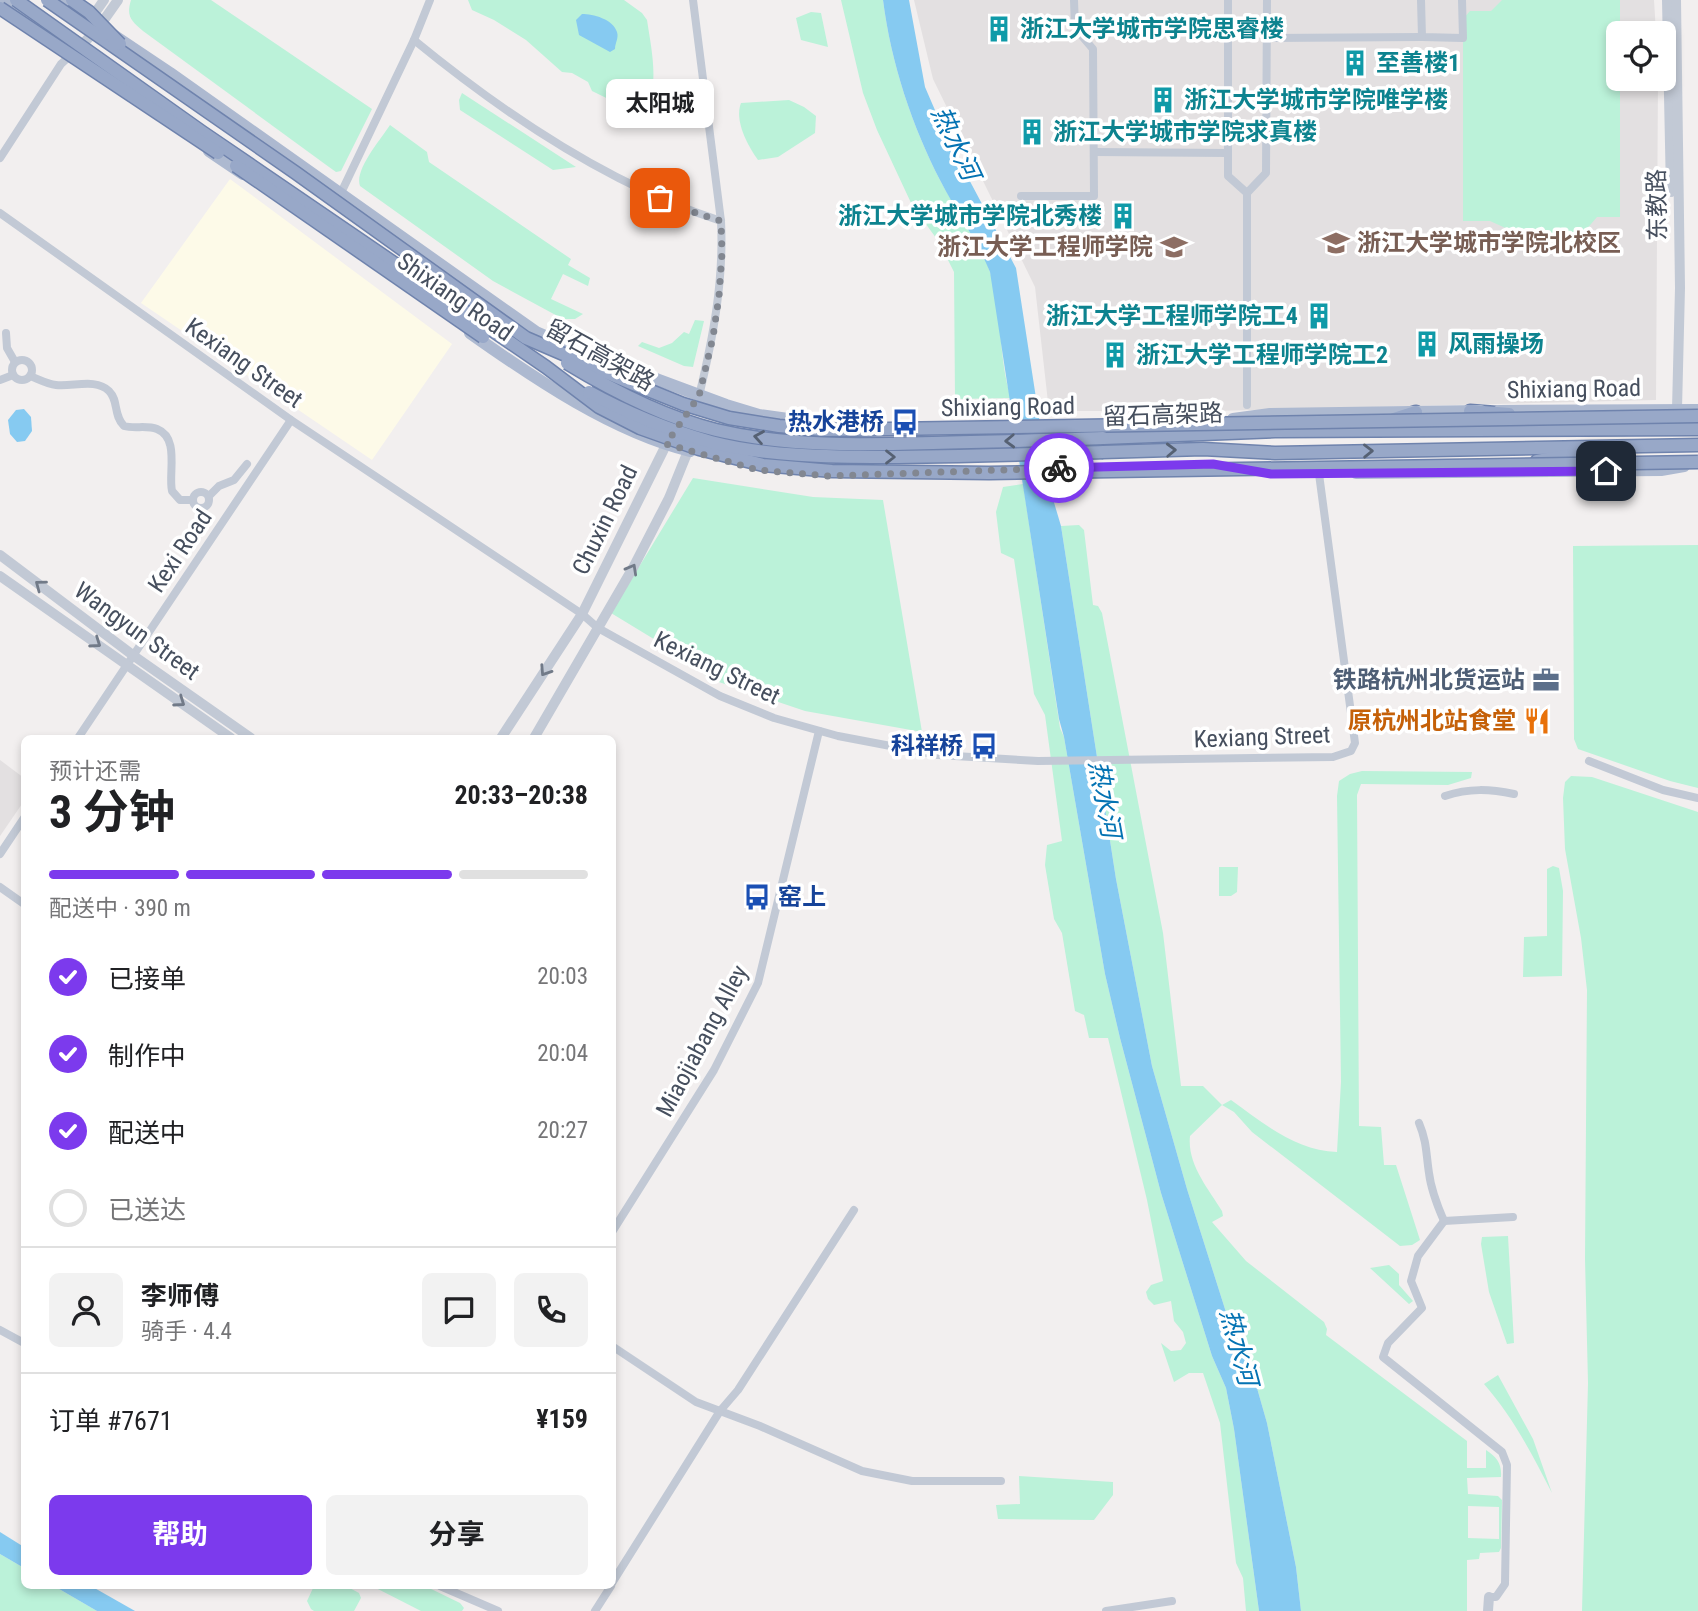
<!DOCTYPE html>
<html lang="zh">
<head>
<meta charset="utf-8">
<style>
	body { margin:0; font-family:"Roboto Condensed","Noto Sans SC",sans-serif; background:#f2f2f2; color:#202124; height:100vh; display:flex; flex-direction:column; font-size:26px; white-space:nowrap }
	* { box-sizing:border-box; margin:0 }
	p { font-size:23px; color:#757577 }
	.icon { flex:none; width:38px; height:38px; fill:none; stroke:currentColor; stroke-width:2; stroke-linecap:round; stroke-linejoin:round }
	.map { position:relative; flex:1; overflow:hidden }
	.side { position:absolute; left:21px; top:735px; width:595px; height:854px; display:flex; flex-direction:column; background:#fff; border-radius:10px; box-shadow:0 4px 10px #0003 }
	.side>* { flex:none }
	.tools { position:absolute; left:1606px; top:21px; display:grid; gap:14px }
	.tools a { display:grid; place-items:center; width:70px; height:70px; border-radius:10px; background:#fff; box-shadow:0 4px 10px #0003; font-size:35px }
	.pin { position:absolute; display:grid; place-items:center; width:60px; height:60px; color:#fff; margin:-30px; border-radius:14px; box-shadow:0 4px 10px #0006 }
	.courier { position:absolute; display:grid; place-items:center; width:70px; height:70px; margin:-35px; border:5px solid #7c3aed; border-radius:50%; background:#fff; color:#222; box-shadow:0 2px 9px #0007 }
	.bubble { position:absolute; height:49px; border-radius:10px; background:#fff; box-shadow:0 4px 10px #0003; font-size:23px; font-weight:700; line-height:49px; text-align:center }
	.overview em { font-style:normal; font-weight:700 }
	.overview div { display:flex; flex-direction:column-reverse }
	.overview { display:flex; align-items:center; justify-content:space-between; height:119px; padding:0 28px }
	h1 { font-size:46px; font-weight:700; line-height:52px }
	.bar { display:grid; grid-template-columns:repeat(4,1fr); gap:10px 7px; align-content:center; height:84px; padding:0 28px }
	.bar i { height:9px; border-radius:5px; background:#e0e0e0 }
	.bar .active { background:#7c3aed }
	.bar p { grid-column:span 4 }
	.line { display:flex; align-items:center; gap:18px; padding:0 28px; border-top:2px solid #e0e0e0 }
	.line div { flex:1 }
	.round { display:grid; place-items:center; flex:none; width:74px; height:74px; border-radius:10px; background:#f2f2f2 }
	ol { padding:0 28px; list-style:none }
	li { display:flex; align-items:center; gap:21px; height:77px }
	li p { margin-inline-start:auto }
	li .icon { padding:7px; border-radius:50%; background:#7c3aed; color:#fff; stroke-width:4 }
	li:last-child { color:#757577 }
	li i { width:38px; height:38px; border:4px solid #e0e0e0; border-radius:50% }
	.button { display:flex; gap:14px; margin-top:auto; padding:14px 28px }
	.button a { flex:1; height:80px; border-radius:10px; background:#7c3aed; color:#fff; font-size:28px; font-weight:700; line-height:80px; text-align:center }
	.button a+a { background:#f2f2f2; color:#202124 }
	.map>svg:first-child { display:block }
	.commercial { fill:#fdfae8 }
	.education { fill:#e3e0e1 }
	.green { fill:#bbf2d9; fill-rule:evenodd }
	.water { fill:#86caf1 }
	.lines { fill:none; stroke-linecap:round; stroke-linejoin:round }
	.trunk-casing { stroke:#6f83ad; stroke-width:15 }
	.minor { stroke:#c2c9d5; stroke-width:8 }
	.tertiary { stroke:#c2c9d5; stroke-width:10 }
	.primary { stroke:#adb9d0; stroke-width:12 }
	.trunk { stroke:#98a8c8; stroke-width:12 }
	.trunk-bridge-casing { stroke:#6f83ad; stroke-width:15; stroke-linecap:butt }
	.trunk-bridge { stroke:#98a8c8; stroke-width:12 }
	.oneway { stroke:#566173 }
	.oneway2 { stroke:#717a88 }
	.done { stroke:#828791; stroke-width:7; stroke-dasharray:0 12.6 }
	.route { stroke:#7c3aed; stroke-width:9 }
	.labels { text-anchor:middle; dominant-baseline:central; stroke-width:7; stroke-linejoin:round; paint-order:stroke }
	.culture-label { font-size:24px; font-weight:bold; fill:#0d838f; stroke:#fff; text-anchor:start }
	.street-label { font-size:24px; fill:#464f5e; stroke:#fff }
	.education-label { font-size:24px; font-weight:bold; fill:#785e54; stroke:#fff; text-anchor:start }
	.transit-label { font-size:24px; font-weight:bold; fill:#164399; stroke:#fff; text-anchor:end }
	.service-label { font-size:24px; font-weight:bold; fill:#4e5e75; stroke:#fff; text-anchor:end }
	.food-label { font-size:24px; font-weight:bold; fill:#c56008; stroke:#fff; text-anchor:end }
	.water-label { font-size:26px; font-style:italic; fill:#0473b3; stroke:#fff }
</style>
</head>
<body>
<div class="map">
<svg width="1698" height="1611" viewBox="0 0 1698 1611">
	<rect width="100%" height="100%" fill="#f2efef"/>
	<!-- commercial -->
	<path class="commercial" d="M230 179 452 344 372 460 141 303Z"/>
	<!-- education -->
	<g class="education">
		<path d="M914 0H1654L1656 33H1619V79H1658L1656 400 1214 411H1049L1035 287 933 79Z"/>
		<path d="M0 760 24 778V801L0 836Z"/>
	</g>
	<!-- green -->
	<g class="green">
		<path d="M131 0H211L372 109 341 171 336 172 329 167 143 31C131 21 126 16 131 0Z"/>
		<path d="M468 0H624L642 13 647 20C652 53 659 81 646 113H637L592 91 588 82 572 73 562 72 526 40 494 20 472 10Z"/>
		<path d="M841 0H883C891 63 912 126 941 182 957 212 980 240 990 272 1003 313 998 357 1011 398L955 399 954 272 939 242 912 205 877 130 863 93Z"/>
		<path d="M1502 0H1620V217H1597L1585 231 1562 239H1530L1490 221H1463V19L1470 11H1491Z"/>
		<path d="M811 12 821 13 828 47 801 40 796 18Z"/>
		<path d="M462 93 576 167 553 170 460 110 459 100Z"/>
		<path d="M789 100 804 107 816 116 815 133 778 157 758 160C748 146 734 121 741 103Z"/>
		<path d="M390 125 427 152 429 162 571 259 568 265 590 278 588 286 563 274 551 299 583 314 575 319H563L493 281 360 186C354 170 381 139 390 125Z"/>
		<path d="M695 320 704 321 693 367 684 366 638 346 642 342 659 348 672 343 684 332 689 334Z"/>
		<path d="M693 478 813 497 883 500 922 732 805 711 710 679 685 658 611 613Z"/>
		<path d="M1023 484 1060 728 1064 737 1105 974 1120 1038 1161 1193 1212 1356 1226 1388 1234 1429 1259 1611H1246L1243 1578 1236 1563 1220 1423 1203 1373H1189L1174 1382 1161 1343 1171 1351 1181 1350 1186 1343 1183 1332 1174 1321 1171 1301 1154 1305 1148 1299 1146 1292 1151 1285 1163 1281 1147 1200 1108 1038H1089L1084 1015 1075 1011 1062 933 1054 919 1045 865 1047 845 1062 841 1045 715 1034 694 1014 559 1001 553 996 512 1003 487Z"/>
		<path d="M1079 525 1084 530 1093 605 1098 606 1102 613 1163 933 1181 1086H1203L1222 1105 1231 1100C1263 1123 1296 1151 1337 1152L1341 1082 1337 796 1339 781 1350 774 1362 771 1472 772 1471 778 1448 785 1361 784 1357 795 1359 1126 1381 1127 1384 1165H1396L1420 1240 1412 1245 1400 1246 1252 1132 1234 1112 1222 1105 1190 1136C1187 1164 1208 1188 1222 1211L1223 1216 1212 1222 1246 1261 1324 1322 1327 1329 1326 1335 1467 1441V1468H1486V1450C1497 1457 1502 1464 1501 1477L1467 1478 1468 1494 1498 1496 1502 1500 1501 1548 1499 1552 1480 1553 1479 1559 1467 1560V1611H1301L1296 1567 1267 1423 1255 1381 1231 1328 1187 1189 1152 1066 1116 879 1061 526ZM1468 1506 1499 1507V1539L1468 1538Z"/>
		<path d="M1698 545V788L1670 781 1578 749 1574 739 1573 546Z"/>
		<path d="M1571 776 1592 777 1698 812V1611H1582L1588 1383 1585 1259 1587 990 1581 938 1565 849 1563 798 1565 782Z"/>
		<path d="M1553 866 1559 868 1563 891 1562 976 1523 977 1524 937 1547 936V869Z"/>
		<path d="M1219 867H1238L1237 892 1231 896H1219Z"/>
		<path d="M1508 1236 1514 1343 1507 1344 1489 1292 1481 1244 1482 1237Z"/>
		<path d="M1389 1265 1399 1274V1285L1413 1301 1409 1304 1370 1268Z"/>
		<path d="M1498 1375 1533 1439 1552 1493C1532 1454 1513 1417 1484 1384Z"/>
		<path d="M1019 1476 1113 1482V1495L1094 1520 998 1519 996 1505 1020 1504Z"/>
		<path d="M0 1554 24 1568V1586H54L97 1611H0Z"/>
		<path d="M314 1586H346L359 1593 361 1598 354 1611H314L311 1609 307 1601Z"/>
		<path d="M372 1586H425L460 1603 464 1608 462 1611H421Z"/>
	</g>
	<!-- water -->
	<g class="water">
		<path d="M883 0H909L925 87 947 138 1016 268 1050 489 1061 526 1116 879 1152 1066 1187 1189 1231 1328 1255 1381 1267 1423 1296 1567 1301 1611H1259L1234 1429 1226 1388 1212 1356 1161 1193 1120 1038 1105 974 1064 737 1059 719 990 272C977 240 957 213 941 182 912 126 891 63 883 0Z"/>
		<path d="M582 14C593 14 613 19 617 32 619 38 615 43 615 49L610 52 579 35 576 20Z"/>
		<path d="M24 409 31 417 32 431 25 441 17 442 10 434 8 420 16 410Z"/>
		<path d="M0 1532 24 1547V1568L0 1554Z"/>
		<path d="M54 1586H91L135 1611H97Z"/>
	</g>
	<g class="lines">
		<!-- trunk casing -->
		<g class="trunk-casing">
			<g id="trunk">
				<path d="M1470 411 1509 414"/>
				<path d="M1394 419 1416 412"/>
				<path d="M1103 438 1275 431 1698 429"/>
				<path d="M1103 452 1203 449 1275 453 1698 445"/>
				<path d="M1537 461 1577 454"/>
			</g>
		</g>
		<!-- minor -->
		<g class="minor">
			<path d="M693 0 721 221C724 281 713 338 699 396"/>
			<path d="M1228 0V176L1247 193"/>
			<path d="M1421 0 1422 37 1463 38 1462 0"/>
			<path d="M1267 38 1422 37"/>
			<path d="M414 40C503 113 611 186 721 221"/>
			<path d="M1094 152 1228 153"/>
			<path d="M0 158 61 64 72 54"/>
			<path d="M340 195 414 40 430 0"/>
			<path d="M1021 196H1094L1093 49 1075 28 1074 0"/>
			<path d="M0 213 291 420 582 614 598 628 720 696 774 718 838 736 938 755 1038 761 1333 757 1351 751 1355 743 1319 474"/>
			<path d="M6 333 7 348 15 362"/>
			<circle cx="22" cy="370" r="10"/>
			<path d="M30 376C38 379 47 384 56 385 73 387 96 378 109 391 119 401 113 415 124 426 134 429 147 425 157 429 180 438 168 473 172 491L180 500H193"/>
			<path d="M0 380 13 375"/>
			<path d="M1247 405V193L1266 173 1267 0"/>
			<circle cx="201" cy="500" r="8"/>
			<path d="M209 496 219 486 234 480 247 464"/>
			<path d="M78 738 291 420"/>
			<path d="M1589 761 1663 790 1698 798"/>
			<path d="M1445 796C1469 788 1490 789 1514 794"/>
			<path d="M0 854 24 818"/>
			<path d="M0 887 24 904"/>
			<path d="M1419 1123C1427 1142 1426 1154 1429 1173 1431 1190 1437 1205 1444 1221L1513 1217"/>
			<path d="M1444 1221 1418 1256 1411 1281 1422 1308 1388 1343 1383 1357 1502 1452 1507 1465 1505 1584 1496 1597H1489"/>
			<path d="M612 1232 714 1070 758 983 819 731"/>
			<path d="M0 1330 24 1343"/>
			<path d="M612 1346 696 1402 760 1426 862 1471 912 1481H1001"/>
			<path d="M612 1583 720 1411 738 1390 854 1210"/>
			<path d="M440 1586 498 1611"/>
			<path d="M595 1611 611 1586"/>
			<path d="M1106 1611 1172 1601"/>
		</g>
		<!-- tertiary -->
		<g class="tertiary">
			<path d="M1667 0 1671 192"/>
			<path d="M1676 0 1680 288 1677 409"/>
			<path d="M90 20 104 0"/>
			<path d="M78 49 99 27 118 0"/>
			<path d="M0 555 134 656 251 738"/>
			<path d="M0 576 231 738"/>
			<path d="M501 738 582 614 669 439"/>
			<path d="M534 738 634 566 669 498 690 446"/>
			<path d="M1488 1611 1489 1597"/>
		</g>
		<!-- primary -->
		<g class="primary">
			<path d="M2 0 62 42"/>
			<path d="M61 0 170 73 536 332 575 349 726 405 759 415 824 424"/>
			<path d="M209 151 243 174"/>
			<path d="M470 333C535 379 613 432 690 451"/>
			<path d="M1499 411 1698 410"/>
			<path d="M1233 419 1270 414 1481 411"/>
			<path d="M1356 473 1661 470 1684 466"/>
		</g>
		<!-- trunk -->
		<use href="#trunk" class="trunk"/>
		<!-- trunk-bridge casing -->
		<g class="trunk-bridge-casing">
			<g id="trunk-bridge">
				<path d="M16 0 202 132 546 367 599 407 640 428 699 449 763 465 832 471 989 473 1698 462"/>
				<path d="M47 0 296 173 526 338 631 383 683 404 729 418 779 426 824 430 1698 416"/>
				<path d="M72 0 89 12 120 44"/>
				<path d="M0 8 218 153"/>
				<path d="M236 166 483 337"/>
				<path d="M567 363C613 391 663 417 716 430 788 447 860 445 933 443 990 442 1046 440 1103 438"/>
				<path d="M589 392C627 413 669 430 711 442 764 456 831 457 886 457 958 457 1031 454 1103 452"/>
			</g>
		</g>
		<!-- trunk-bridge -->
		<use href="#trunk-bridge" class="trunk-bridge"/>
	</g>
	<!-- one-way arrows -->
	<defs><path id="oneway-chevron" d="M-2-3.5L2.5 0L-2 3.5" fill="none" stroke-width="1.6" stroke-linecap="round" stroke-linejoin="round" transform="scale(1.75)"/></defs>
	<g class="oneway">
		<use href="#oneway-chevron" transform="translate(759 437) rotate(-170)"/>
		<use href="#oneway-chevron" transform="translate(1010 441) rotate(178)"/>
		<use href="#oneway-chevron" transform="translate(1171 450) rotate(-2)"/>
		<use href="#oneway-chevron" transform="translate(1368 451) rotate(-1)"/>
		<use href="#oneway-chevron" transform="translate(890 457)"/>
	</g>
	<g class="oneway2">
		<use href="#oneway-chevron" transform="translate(632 569) rotate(-61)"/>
		<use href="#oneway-chevron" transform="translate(40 585) rotate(-143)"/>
		<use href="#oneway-chevron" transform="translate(96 643) rotate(35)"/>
		<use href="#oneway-chevron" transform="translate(545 671) rotate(123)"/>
		<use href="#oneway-chevron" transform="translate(180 702) rotate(35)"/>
	</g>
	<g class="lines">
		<!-- done -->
		<path class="done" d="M660 198 681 208 721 221 722 253 719 296 713 337 699 396 666 444 758 470 829 476 1059 468"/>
		<!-- route -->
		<path class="route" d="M1059 468 1213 464 1271 474 1606 471"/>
	</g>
	<!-- icons -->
	<defs>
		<g id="building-bare" transform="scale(2.1)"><path d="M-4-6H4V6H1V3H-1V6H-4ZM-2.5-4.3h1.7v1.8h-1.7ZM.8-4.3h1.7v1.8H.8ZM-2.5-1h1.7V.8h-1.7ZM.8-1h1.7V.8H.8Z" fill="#0f9aa8" stroke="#fff" stroke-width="2.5" paint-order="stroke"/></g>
		<g id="university-bare" transform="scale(2.1)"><path d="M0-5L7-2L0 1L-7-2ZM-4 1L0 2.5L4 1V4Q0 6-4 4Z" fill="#8d6e63" stroke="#fff" stroke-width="2.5" paint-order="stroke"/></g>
		<g id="bus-bare" transform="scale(2.1)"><path d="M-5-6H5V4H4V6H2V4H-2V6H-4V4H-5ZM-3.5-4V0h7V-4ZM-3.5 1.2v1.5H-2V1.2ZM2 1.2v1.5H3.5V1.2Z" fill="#1a4fb4" stroke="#fff" stroke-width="2.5" paint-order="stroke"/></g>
		<g id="office-bare" transform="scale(2.1)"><path d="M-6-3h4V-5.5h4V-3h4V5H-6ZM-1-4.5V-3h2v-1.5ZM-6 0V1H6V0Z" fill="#5c6f8a" stroke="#fff" stroke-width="2.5" paint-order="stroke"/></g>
		<g id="restaurant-bare" transform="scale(2.1)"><path d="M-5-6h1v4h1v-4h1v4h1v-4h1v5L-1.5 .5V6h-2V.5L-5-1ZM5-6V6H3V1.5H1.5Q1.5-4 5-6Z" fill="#e8710a" stroke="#fff" stroke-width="2.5" paint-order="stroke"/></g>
	</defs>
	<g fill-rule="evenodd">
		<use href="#building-bare" x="999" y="29"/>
		<use href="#building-bare" x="1355" y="63"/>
		<use href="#building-bare" x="1163" y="100"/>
		<use href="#building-bare" x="1032" y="132"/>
		<use href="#building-bare" x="1123" y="216"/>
		<use href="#university-bare" x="1336" y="243"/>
		<use href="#university-bare" x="1174" y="247"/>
		<use href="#building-bare" x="1319" y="316"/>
		<use href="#building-bare" x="1427" y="344"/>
		<use href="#building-bare" x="1115" y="355"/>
		<use href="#bus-bare" x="905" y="422"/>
		<use href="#office-bare" x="1546" y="680"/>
		<use href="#restaurant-bare" x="1537" y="721"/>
		<use href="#bus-bare" x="984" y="746"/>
		<use href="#bus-bare" x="757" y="897"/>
	</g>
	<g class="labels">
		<!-- culture labels -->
		<g class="culture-label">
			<text x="1020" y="29">浙江大学城市学院思睿楼</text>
			<text x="1376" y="63">至善楼1</text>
			<text x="1184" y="100">浙江大学城市学院唯学楼</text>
			<text x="1053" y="132">浙江大学城市学院求真楼</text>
			<text x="1102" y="216" text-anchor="end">浙江大学城市学院北秀楼</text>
			<text x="1298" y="316" text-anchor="end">浙江大学工程师学院工4</text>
			<text x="1448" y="344">风雨操场</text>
			<text x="1136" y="355">浙江大学工程师学院工2</text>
		</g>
		<!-- street labels -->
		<g class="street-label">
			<text transform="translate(1657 205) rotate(-91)">东教路</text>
			<text transform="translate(455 297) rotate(35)">Shixiang Road</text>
			<text transform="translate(600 355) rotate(29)">留石高架路</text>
			<text transform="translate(244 363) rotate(35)">Kexiang Street</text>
			<text transform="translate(1574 389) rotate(-1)">Shixiang Road</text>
			<text transform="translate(1008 407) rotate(-1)">Shixiang Road</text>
			<text transform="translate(1163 415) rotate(-2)">留石高架路</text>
			<text transform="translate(605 520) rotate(-64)">Chuxin Road</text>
			<text transform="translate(180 551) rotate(-56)">Kexi Road</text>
			<text transform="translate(137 631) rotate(36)">Wangyun Street</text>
			<text transform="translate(717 668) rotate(26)">Kexiang Street</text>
			<text transform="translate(1262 737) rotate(-2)">Kexiang Street</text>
			<text transform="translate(702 1041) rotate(-62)">Miaojiabang Alley</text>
		</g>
		<!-- education labels -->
		<g class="education-label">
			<text x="1357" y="243">浙江大学城市学院北校区</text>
			<text x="1153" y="247" text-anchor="end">浙江大学工程师学院</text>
		</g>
		<!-- transit labels -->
		<g class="transit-label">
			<text x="884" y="422">热水港桥</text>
			<text x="963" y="746">科祥桥</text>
			<text x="778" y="897" text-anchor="start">窑上</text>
		</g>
		<!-- service labels -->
		<g class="service-label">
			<text x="1525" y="680">铁路杭州北货运站</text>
		</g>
		<!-- food labels -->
		<g class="food-label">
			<text x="1516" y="721">原杭州北站食堂</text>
		</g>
		<!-- water labels -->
		<g class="water-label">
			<text transform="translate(956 143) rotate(65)">热水河</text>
			<text transform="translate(1105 799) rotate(80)">热水河</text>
			<text transform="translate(1239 1347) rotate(75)">热水河</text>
		</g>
	</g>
</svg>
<div class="tools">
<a><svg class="icon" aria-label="locate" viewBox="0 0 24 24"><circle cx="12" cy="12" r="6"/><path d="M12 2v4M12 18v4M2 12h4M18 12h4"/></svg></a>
</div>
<div class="pin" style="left:660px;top:198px;background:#ea580c"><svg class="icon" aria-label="bag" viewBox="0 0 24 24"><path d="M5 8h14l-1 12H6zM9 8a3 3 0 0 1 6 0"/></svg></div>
<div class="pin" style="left:1606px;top:471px;background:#1f2937"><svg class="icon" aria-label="home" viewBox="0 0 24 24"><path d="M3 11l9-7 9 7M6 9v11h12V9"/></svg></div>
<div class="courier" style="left:1059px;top:468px"><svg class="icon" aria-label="bike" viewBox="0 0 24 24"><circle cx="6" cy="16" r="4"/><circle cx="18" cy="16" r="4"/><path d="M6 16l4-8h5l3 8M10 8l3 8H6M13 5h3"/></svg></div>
<div class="bubble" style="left:606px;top:79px;width:108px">太阳城</div>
<section class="side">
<div class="overview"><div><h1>3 分钟</h1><p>预计还需</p></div><em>20:33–20:38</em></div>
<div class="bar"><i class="active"></i><i class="active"></i><i class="active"></i><i></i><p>配送中 · 390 m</p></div>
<ol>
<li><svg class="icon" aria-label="check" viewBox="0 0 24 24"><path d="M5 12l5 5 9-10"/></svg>已接单<p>20:03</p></li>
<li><svg class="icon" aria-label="check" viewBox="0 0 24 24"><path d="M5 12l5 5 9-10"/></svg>制作中<p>20:04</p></li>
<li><svg class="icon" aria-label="check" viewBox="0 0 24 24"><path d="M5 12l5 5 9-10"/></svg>配送中<p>20:27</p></li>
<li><i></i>已送达</li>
</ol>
<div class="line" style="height:126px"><a class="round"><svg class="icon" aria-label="person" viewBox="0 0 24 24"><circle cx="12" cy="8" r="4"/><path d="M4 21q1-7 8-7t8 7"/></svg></a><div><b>李师傅</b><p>骑手 · 4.4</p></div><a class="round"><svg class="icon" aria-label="chat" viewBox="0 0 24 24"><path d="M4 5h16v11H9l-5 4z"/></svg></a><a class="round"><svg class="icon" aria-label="phone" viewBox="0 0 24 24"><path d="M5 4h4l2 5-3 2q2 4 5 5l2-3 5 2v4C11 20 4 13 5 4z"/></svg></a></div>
<div class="line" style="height:91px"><div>订单 #7671</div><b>¥159</b></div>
<div class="button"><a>帮助</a><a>分享</a></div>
</section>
</div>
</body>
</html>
